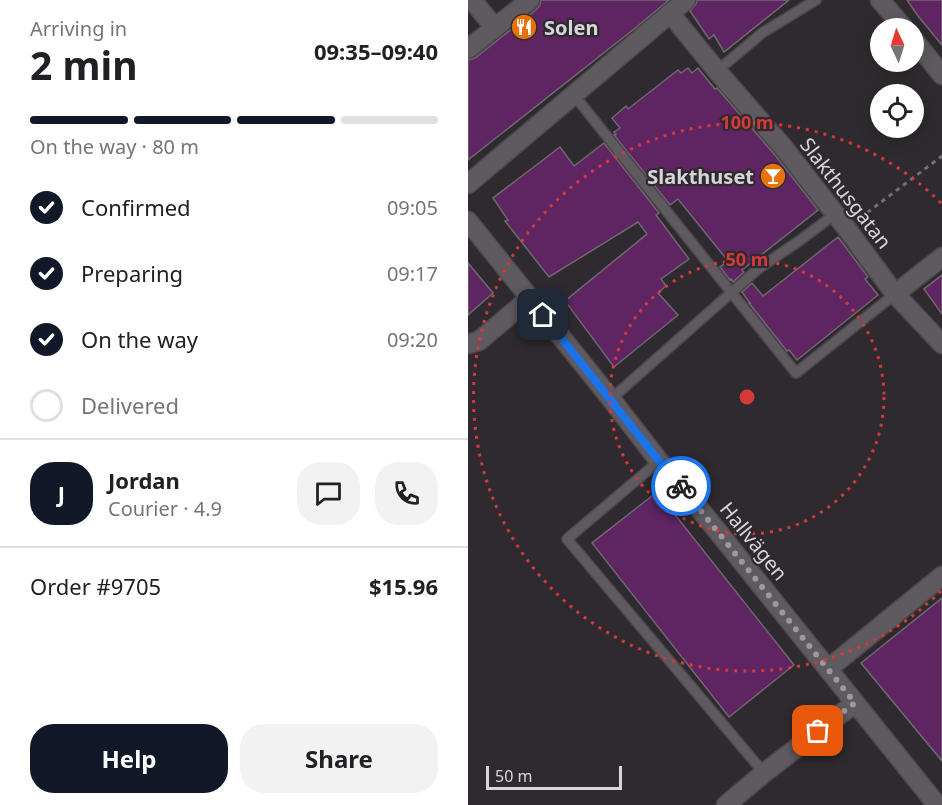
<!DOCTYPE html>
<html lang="en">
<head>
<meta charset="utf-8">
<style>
	body { margin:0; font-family:"Noto Sans",sans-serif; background:#f2f2f2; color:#202124; height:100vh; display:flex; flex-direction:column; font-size:22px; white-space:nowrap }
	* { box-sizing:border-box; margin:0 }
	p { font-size:20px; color:#757577 }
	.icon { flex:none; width:33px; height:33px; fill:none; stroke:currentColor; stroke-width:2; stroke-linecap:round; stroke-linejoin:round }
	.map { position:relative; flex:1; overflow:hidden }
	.sheet { display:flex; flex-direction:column; background:#fff; width:468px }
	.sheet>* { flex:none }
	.needle { width:39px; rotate:356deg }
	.controls { position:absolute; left:402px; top:18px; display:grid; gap:12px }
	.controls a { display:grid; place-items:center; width:54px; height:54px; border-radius:50%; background:#fff; box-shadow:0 3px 15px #0003; font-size:30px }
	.scale { position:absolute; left:18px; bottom:15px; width:136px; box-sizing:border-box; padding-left:6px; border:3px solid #d8d4d8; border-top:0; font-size:16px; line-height:21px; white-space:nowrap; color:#d8d4d8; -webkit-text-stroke:4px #2f2a2f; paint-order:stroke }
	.pin { position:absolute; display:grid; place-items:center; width:51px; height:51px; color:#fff; margin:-26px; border-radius:12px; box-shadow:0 3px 9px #0006 }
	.courier { position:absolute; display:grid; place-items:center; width:60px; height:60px; margin:-30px; border:4px solid #1a73e8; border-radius:50%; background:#fff; color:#222; box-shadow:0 2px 8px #0007 }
	.headline em { font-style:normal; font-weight:700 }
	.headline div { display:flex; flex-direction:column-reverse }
	.headline { display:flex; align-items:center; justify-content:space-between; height:102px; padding:0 30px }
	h1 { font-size:39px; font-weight:700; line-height:45px }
	.bar { display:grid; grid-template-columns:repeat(4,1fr); gap:9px 6px; align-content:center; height:72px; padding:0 30px }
	.bar i { height:8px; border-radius:4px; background:#e0e0e0 }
	.bar .active { background:#111827 }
	.bar p { grid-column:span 4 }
	.line { display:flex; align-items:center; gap:15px; padding:0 30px; border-top:2px solid #e0e0e0 }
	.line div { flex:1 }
	.round { display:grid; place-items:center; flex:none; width:63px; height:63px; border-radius:24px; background:#f2f2f2 }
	ol { padding:0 30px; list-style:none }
	li { display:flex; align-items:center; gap:18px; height:66px }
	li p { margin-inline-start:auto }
	li .icon { padding:6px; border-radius:50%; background:#111827; color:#fff; stroke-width:4 }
	li:last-child { color:#757577 }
	li i { width:33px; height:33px; border:3px solid #e0e0e0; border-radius:50% }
	.button { display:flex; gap:12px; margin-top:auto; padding:12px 30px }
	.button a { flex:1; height:69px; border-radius:24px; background:#111827; color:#fff; font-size:24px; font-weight:700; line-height:69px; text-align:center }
	.button a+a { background:#f2f2f2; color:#202124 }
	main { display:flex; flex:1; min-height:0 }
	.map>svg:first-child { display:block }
	.building { fill:#5e2562; stroke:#6f686f; stroke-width:1.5 }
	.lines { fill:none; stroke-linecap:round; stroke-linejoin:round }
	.lane-casing { stroke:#4d484d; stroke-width:12 }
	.street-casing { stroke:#4d484d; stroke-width:21 }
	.path { stroke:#736e73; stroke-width:3; stroke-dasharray:4.5 4.5; stroke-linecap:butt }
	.lane { stroke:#5f5960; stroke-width:9 }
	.street { stroke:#5f5960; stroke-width:18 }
	.done { stroke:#9d989d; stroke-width:6; stroke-dasharray:0 10.8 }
	.route { stroke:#1a73e8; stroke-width:8 }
	.ring { fill:none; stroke:#d6393a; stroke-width:3; stroke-dasharray:3 6 }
	.labels { text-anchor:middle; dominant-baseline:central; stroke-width:4.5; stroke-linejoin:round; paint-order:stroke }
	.poi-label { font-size:20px; font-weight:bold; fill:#d8d4d8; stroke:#2f2a2f; text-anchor:start }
	.street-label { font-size:20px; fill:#d8d4d8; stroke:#2f2a2f }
	.centre { fill:#d6393a; stroke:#2f2a2f; stroke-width:3 }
	.ring-label { font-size:18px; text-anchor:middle; font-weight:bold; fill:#d6393a; stroke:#2f2a2f; stroke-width:4.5; stroke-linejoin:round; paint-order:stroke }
</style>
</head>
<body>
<main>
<section class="sheet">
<div class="headline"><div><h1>2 min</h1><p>Arriving in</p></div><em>09:35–09:40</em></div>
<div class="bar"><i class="active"></i><i class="active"></i><i class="active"></i><i></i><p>On the way · 80 m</p></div>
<ol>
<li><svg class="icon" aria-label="check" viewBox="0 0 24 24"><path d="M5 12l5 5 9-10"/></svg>Confirmed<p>09:05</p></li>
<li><svg class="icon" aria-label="check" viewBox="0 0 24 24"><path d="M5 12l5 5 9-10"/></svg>Preparing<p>09:17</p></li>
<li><svg class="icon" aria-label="check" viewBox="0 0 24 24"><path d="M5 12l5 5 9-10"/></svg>On the way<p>09:20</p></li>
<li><i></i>Delivered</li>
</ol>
<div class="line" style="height:108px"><b class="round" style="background:#111827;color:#fff">J</b><div><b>Jordan</b><p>Courier · 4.9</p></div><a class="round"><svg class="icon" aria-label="chat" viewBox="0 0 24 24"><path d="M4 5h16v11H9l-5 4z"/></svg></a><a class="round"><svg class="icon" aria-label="phone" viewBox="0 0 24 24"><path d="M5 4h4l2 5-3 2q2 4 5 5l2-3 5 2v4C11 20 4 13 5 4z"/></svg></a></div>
<div class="line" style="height:78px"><div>Order #9705</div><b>$15.96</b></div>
<div class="button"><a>Help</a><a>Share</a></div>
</section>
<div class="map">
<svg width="474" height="805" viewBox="0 0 474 805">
	<rect width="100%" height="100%" fill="#2f2a2f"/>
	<!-- building -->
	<g class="building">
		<path d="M73 0H201L166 29 0 160V60L7 58 69 9 72 5Z"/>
		<path d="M229 0H321L256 52 246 35 241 39 222 11 228 4Z"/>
		<path d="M439 0H474V45L450 16Z"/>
		<path d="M220 68 224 73 230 68 247 89 249 88 307 155 350 210 274 270 276 272 265 282 263 279 262 280 252 267 260 261 210 199 202 205 146 135 148 134 146 132 152 128 144 118 158 106 160 109 210 70 213 73Z"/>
		<path d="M136 143 191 213 188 215 221 259 193 279 198 286 190 293 210 315 146 367 97 301 179 234 170 222 81 277 37 221 40 220 25 198 92 147 106 166Z"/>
		<path d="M370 237 400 277 397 279 410 295 329 360 321 350 319 351 281 303H282L274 292 284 283 295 296Z"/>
		<path d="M0 263 25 293 0 315Z"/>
		<path d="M474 275V314L456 289Z"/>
		<path d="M189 492 326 665 261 717 124 543Z"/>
		<path d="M474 598V761L393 663Z"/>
	</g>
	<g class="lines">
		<!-- lane casing -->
		<g class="lane-casing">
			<g id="lane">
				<path d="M249 71 294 33 348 0"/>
				<path d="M106 95 263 292 328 373 427 294"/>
				<path d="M143 399 290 269 331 241 367 214"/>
				<path d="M191 461 99 539 296 773"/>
			</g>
		</g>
		<!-- street casing -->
		<g class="street-casing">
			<g id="street">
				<path d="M4 0 27 28"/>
				<path d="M412 0 436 28"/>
				<path d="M202 13 249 71 316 148 379 229 427 294 474 344"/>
				<path d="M446 40 474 75"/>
				<path d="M0 49 62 0"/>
				<path d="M0 184 218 0"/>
				<path d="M0 221 143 399 191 461 202 472 469 805"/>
				<path d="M427 294 474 257"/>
				<path d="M0 344 11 341 62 298"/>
				<path d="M360 669 474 576"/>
				<path d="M258 805 296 773 387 703"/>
			</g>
		</g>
		<!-- path -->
		<path class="path" d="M392 218 474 156"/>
		<!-- lane -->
		<use href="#lane" class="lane"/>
		<!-- street -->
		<use href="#street" class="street"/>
	</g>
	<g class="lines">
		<!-- done -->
		<path class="done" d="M213 486 387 703 350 731"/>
		<!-- route -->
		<path class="route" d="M75 315 191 461 213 486"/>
	</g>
	<!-- distance rings -->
	<g class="ring">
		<circle cx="279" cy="397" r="137"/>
		<path d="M473 591A274 274 0 1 1 473 203"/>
	</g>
	<!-- icons -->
	<defs>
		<g id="restaurant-disc" transform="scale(1.35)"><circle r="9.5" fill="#e8710a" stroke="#2f2a2f"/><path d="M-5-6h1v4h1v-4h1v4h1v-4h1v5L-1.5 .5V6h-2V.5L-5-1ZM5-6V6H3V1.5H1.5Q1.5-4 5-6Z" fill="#fff"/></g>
		<g id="bar-disc" transform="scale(1.35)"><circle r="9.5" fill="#e8710a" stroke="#2f2a2f"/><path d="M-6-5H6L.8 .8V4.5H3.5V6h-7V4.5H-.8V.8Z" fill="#fff"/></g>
	</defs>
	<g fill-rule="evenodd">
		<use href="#restaurant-disc" x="56" y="27"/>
		<use href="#bar-disc" x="305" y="176"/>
	</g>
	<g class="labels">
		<!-- poi labels -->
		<g class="poi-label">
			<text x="76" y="27">Solen</text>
			<text x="286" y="176" text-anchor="end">Slakthuset</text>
		</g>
		<!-- street labels -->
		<g class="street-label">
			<text transform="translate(378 193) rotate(52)">Slakthusgatan</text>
			<text transform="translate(286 541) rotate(51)">Hallvägen</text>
		</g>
	</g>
	<circle cx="279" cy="397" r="9" class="centre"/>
	<g class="ring-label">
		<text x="279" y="129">100 m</text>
		<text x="279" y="266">50 m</text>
	</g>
</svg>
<div class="controls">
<a><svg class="needle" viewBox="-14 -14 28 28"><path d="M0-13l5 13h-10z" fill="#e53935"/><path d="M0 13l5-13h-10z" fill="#757577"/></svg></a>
<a><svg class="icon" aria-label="locate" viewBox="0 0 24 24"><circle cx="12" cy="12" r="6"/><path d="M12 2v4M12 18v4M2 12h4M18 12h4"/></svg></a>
</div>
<div class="scale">50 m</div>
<div class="pin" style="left:350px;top:731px;background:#ea580c"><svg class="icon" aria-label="bag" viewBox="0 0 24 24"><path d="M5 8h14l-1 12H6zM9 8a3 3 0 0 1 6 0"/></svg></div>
<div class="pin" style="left:75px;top:315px;background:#1f2937"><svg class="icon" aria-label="home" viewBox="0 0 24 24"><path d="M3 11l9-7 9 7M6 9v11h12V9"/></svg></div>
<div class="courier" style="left:213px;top:486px"><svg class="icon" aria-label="bike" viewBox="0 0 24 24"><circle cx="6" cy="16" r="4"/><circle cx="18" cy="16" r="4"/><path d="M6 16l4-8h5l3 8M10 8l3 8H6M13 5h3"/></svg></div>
</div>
</main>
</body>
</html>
